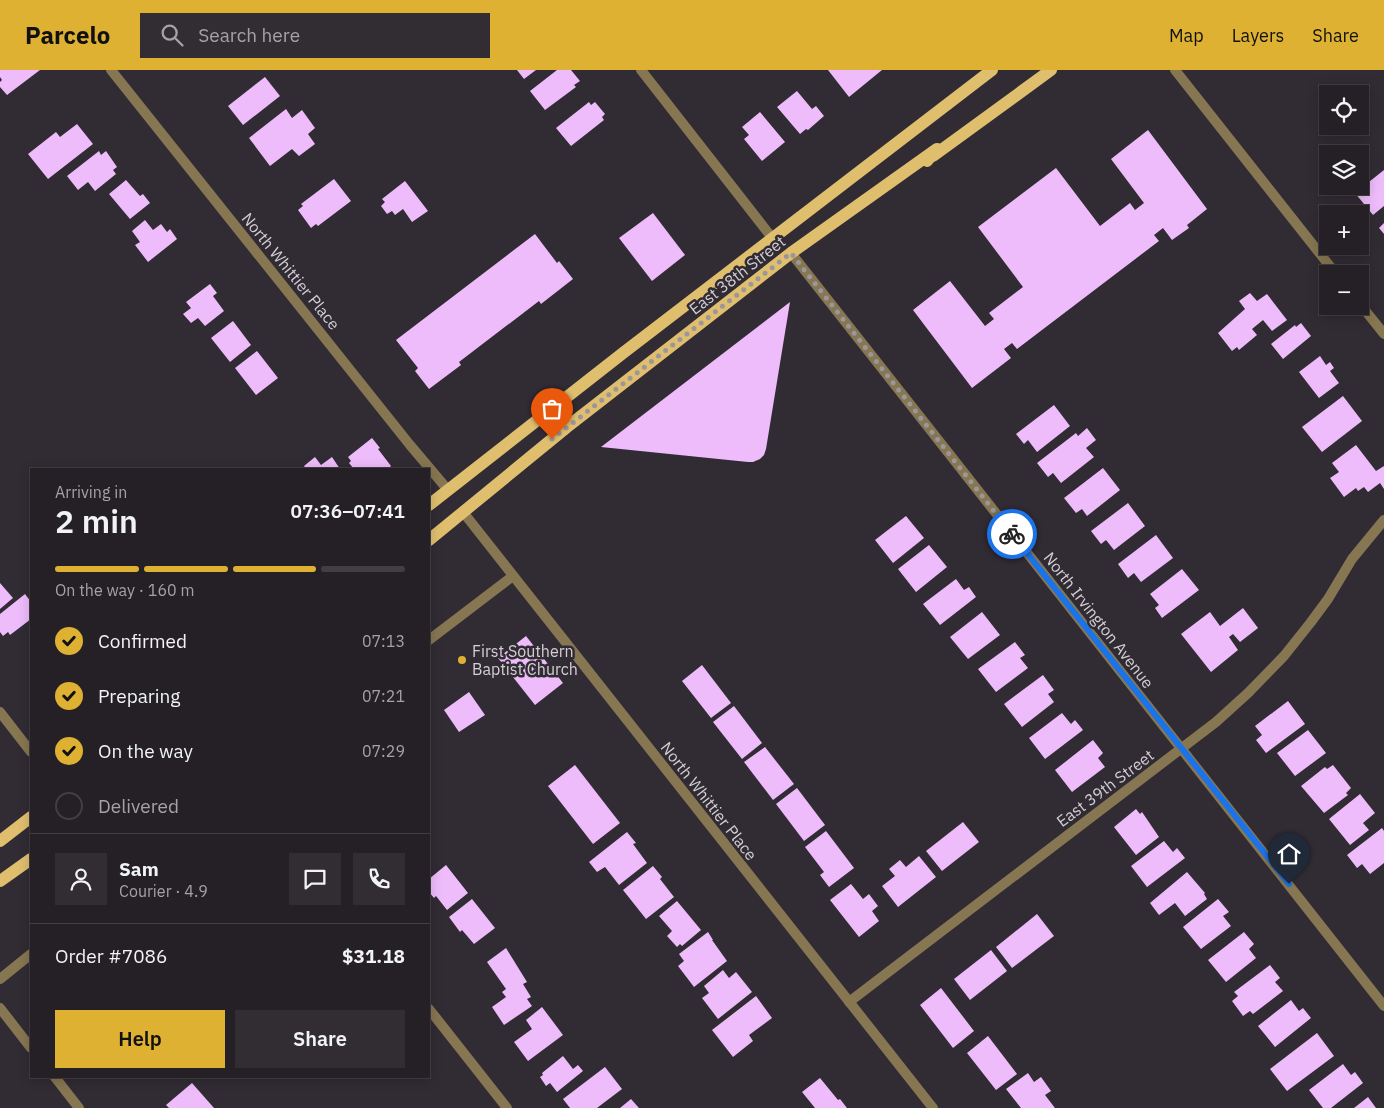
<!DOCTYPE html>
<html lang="en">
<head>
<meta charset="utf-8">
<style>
	body { margin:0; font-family:"IBM Plex Sans",sans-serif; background:#312d32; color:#f1f3f6; height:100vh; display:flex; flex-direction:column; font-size:19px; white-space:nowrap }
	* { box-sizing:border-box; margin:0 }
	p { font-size:16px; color:#a3a3a7 }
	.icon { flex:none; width:28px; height:28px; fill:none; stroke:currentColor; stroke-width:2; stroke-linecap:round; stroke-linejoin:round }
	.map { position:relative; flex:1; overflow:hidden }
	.panel { position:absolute; left:30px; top:398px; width:400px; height:610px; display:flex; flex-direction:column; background:#252026; border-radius:0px; box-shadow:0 2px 12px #0003,0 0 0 1px #423e43 }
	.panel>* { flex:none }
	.controls { position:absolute; left:1319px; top:15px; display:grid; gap:10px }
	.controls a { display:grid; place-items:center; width:50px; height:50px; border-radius:0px; background:#252026; box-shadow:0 2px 12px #0003,0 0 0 1px #423e43; font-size:25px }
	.pin { position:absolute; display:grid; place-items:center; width:42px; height:42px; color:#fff; margin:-51px -21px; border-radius:50% 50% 50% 0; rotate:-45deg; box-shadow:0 0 5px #0007 }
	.pin .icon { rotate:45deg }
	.courier { position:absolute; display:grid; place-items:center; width:50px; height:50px; margin:-25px; border:4px solid #1a73e8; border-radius:50%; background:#fff; color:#222; box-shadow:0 1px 6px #0007 }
	.head em { font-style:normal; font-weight:600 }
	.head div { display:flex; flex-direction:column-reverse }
	.head { display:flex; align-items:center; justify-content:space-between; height:85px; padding:0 25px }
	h1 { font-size:32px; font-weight:600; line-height:38px }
	.bar { display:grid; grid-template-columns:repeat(4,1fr); gap:8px 5px; align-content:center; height:60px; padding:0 25px }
	.bar i { height:6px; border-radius:4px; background:#423e43 }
	.bar .current { background:#deb133 }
	.bar p { grid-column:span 4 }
	.line { display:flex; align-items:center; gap:12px; padding:0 25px; border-top:1px solid #423e43 }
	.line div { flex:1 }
	.round { display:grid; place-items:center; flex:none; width:52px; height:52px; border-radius:0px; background:#312d32 }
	ol { padding:0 25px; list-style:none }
	li { display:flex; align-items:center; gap:15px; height:55px }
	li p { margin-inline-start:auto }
	li .icon { padding:5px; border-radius:50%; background:#deb133; color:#111; stroke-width:4 }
	li:last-child { color:#a3a3a7 }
	li i { width:28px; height:28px; border:2px solid #423e43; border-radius:50% }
	.cta { display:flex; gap:10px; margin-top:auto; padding:10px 25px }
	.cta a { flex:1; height:58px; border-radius:0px; background:#deb133; color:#111; font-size:20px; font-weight:600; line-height:58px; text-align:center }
	.cta a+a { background:#312d32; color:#f1f3f6 }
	header { display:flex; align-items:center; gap:30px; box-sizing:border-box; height:70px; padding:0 25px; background:#deb133; color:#111 }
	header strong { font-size:24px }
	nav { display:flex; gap:28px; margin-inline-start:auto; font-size:18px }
	.search { width:350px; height:45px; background:#312d32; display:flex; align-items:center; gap:12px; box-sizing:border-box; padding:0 18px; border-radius:0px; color:#a3a3a7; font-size:19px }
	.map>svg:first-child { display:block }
	.building { fill:#eebcfb }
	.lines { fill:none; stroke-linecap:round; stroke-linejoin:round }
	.minor { stroke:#867651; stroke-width:10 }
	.tertiary { stroke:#867651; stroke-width:10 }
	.primary { stroke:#dfbe6e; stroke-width:12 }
	.done { stroke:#9b969c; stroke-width:5; stroke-dasharray:0 9 }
	.route { stroke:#1a73e8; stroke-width:6 }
	.poi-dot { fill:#deb133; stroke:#312b33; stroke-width:2 }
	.labels { text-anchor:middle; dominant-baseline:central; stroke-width:5; stroke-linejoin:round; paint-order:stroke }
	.street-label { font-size:16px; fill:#d4cfd5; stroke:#312b33 }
	.poi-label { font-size:16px; fill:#d4cfd5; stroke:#312b33; text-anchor:start }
</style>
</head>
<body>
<header>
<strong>Parcelo</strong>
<div class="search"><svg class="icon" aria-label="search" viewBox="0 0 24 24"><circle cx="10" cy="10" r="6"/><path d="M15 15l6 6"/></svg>Search here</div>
<nav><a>Map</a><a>Layers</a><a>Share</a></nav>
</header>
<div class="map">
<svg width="1384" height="1038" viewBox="0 0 1384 1038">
	<rect width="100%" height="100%" fill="#312b33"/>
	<!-- building -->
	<g class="building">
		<path d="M0 0H40L7 25 0 17V12L2 10 0 7Z"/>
		<path d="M517 0H536L524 9Z"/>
		<path d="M557 0H571L580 11 574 15 576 17 545 40 530 21Z"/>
		<path d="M828 0H882L849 27Z"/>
		<path d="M265 7 280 26 243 55 228 36Z"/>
		<path d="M797 21 812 39 816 36 824 46 808 60 806 59 800 64 777 37Z"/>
		<path d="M589 32 591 35 595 32 605 44 602 47 604 50 571 76 556 58Z"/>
		<path d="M286 39 292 48 302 40 315 58 308 64 315 74 299 86 292 79 270 96 249 68Z"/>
		<path d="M760 42 785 72 762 91 744 69 749 65 742 57Z"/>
		<path d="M77 54 93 74 48 109 28 84 56 62 60 67Z"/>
		<path d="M1148 60 1207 139 1187 155 1189 158 1172 170 1163 158 1154 165 1159 171 1017 279 1012 273 1004 279 1011 288 972 318 913 240 950 211 985 256 994 249 989 243 1023 217 978 157 1056 98 1100 156 1130 133 1135 140 1144 133 1111 89Z"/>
		<path d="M99 81 101 85 106 81 117 97 113 100 116 104 95 121 88 112 78 120 67 106Z"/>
		<path d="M1384 100V136L1373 145 1355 123Z"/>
		<path d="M334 109 351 131 318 156 316 154 311 158 298 140 303 136 301 134Z"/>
		<path d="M126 110 140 126 143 124 150 133 130 149 109 124Z"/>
		<path d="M405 111 428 141 412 152 403 139 395 145 392 141 387 144 381 136 385 132 382 129Z"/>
		<path d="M653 143 685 185 652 211 619 168Z"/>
		<path d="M145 150 153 160 161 154 167 162 170 159 177 169 148 192 135 175 140 172 132 161Z"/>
		<path d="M1384 153V164L1379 158Z"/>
		<path d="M535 164 557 193 559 191 573 209 541 234 539 231 459 292 461 295 429 319 415 301 418 298 396 270Z"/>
		<path d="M210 214 217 223 213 226 224 241 205 256 198 248 191 253 183 244 191 238 186 232Z"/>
		<path d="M1250 223 1257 231 1267 224 1287 250 1272 261 1263 250 1252 259 1257 265 1239 280 1237 277 1232 281 1218 263 1245 239 1239 231Z"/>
		<path d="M790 232 766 379 764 385 760 389 753 392H748L601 377Z"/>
		<path d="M233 251 251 275 230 292 211 268Z"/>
		<path d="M1301 253 1311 266 1283 289 1271 274 1295 255 1296 257Z"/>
		<path d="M257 281 278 308 256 325 235 298Z"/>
		<path d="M1320 286 1326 295 1330 292 1334 298 1330 301 1339 313 1319 328 1299 302Z"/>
		<path d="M1343 326 1362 351 1322 382 1302 357Z"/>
		<path d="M1054 335 1070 356 1037 382 1028 370 1024 374 1016 364Z"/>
		<path d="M1087 358 1096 370 1086 378 1094 387 1061 413 1053 403 1048 407 1037 393 1076 363 1078 366Z"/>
		<path d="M372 368 380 378 378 379 391 396 388 399H354L349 393 351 391 348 387Z"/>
		<path d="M1356 375 1376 401 1384 396V419L1380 413 1368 422 1364 417 1358 421 1356 418 1344 427 1330 408 1339 402 1332 393Z"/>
		<path d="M315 387 321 395 332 387 340 399H306L304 396Z"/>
		<path d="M1103 398 1120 420 1087 446 1082 439 1076 443 1064 428Z"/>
		<path d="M1128 433 1145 456 1114 480 1106 470 1101 474 1091 461Z"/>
		<path d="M906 446 924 468 893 493 875 470Z"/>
		<path d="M1156 465 1173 488 1141 512 1134 503 1128 508 1118 494Z"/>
		<path d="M929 475 947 497 916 522 898 499Z"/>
		<path d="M1182 499 1199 520 1162 548 1155 538 1159 535 1150 524Z"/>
		<path d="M956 509 964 520 969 517 976 527 940 555 923 534Z"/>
		<path d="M0 513 13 528 0 539Z"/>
		<path d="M25 524 31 532V549L10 565 8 562 3 566 0 562V544Z"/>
		<path d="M1243 538 1258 558 1240 572 1233 564 1229 567 1238 580 1211 602 1181 564 1210 542 1220 556Z"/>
		<path d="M982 542 1000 565 968 589 950 567Z"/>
		<path d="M526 566 563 613 535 635 498 588Z"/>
		<path d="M1015 572 1025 585 1020 588 1028 598 996 622 978 599Z"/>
		<path d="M702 595 731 633 711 648 682 611Z"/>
		<path d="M1043 605 1054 620 1048 624 1054 632 1022 657 1004 634Z"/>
		<path d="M469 622 485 645 459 662 444 640Z"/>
		<path d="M1288 631 1305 654 1266 683 1256 670 1262 665 1255 656Z"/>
		<path d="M734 636 762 673 742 689 713 652Z"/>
		<path d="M1062 643 1071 654 1075 650 1083 660 1045 689 1029 668Z"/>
		<path d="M1308 660 1326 683 1295 706 1277 683Z"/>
		<path d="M1093 670 1103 683 1098 688 1105 697 1072 722 1055 700Z"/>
		<path d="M765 677 794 714 773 730 744 692Z"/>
		<path d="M575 695 620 753 593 774 548 716Z"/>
		<path d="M1333 695 1351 718 1346 723 1348 725 1324 743 1301 716 1325 697 1327 699Z"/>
		<path d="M797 718 825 755 804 771 776 734Z"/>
		<path d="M1360 724 1375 743 1363 753 1369 760 1350 775 1329 749Z"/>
		<path d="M1136 739 1140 744 1142 742 1159 767 1136 785 1114 757Z"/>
		<path d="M963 752 979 772 942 801 926 781Z"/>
		<path d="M1382 758 1384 761V793L1370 804 1362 794 1357 798 1347 785Z"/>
		<path d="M826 761 854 798 829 817 820 805 824 802 805 777Z"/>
		<path d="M627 762 636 773 633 774 647 793 619 815 605 797 597 802 589 792Z"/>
		<path d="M1164 771 1173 782 1177 778 1185 788 1147 817 1131 796Z"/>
		<path d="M919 786 936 807 898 837 882 816 895 806 889 799 900 790 906 797Z"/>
		<path d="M446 795 468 823 447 840 436 826 434 828 429 822V809Z"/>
		<path d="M653 796 662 807 660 809 674 827 646 849 623 820Z"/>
		<path d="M1187 802 1205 823 1204 824 1207 829 1185 846 1175 833 1159 845 1150 833Z"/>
		<path d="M851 814 863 829 869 824 878 836 872 841 879 851 859 867 830 830Z"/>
		<path d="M472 829 495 858 474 874 462 860 460 862 449 847Z"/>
		<path d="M1218 829 1229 842 1223 846 1231 856 1201 879 1183 857Z"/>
		<path d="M677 831 701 860 682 876 680 874 677 877 667 866 672 861 659 846Z"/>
		<path d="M1037 844 1054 866 1012 898 996 877Z"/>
		<path d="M708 862 713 870H712L727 891 694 917 678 896 684 891 679 884Z"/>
		<path d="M1244 862 1254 874 1249 879 1256 888 1226 912 1208 890Z"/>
		<path d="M506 878 527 912 523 914 531 927 527 929 532 936 504 955 492 937 506 927 502 922 506 919 487 892Z"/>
		<path d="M991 880 1007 901 970 930 954 909Z"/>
		<path d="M1270 895 1280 908 1275 912 1283 921 1253 944 1250 941 1243 946 1232 931 1238 926 1234 922Z"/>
		<path d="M723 900 729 908 736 902 752 922 718 949 702 928 709 923 704 916Z"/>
		<path d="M941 918 974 961 953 978 920 935Z"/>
		<path d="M756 926 772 948 749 965 753 971 733 987 712 960Z"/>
		<path d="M1291 930 1299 941 1303 938 1311 948 1275 977 1258 956Z"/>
		<path d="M542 937 563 965 528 991 514 972 532 959 526 950Z"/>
		<path d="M1317 963 1334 986 1287 1021 1270 999Z"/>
		<path d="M988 966 1017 1004 996 1020 967 983Z"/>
		<path d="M563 986 573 999 578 995 583 1001 557 1022 550 1013 546 1016 540 1007 543 1005 542 1003Z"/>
		<path d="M1343 994 1351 1005 1355 1002 1363 1013 1331 1038H1323L1309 1020Z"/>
		<path d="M605 997 622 1019 597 1038H570L563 1029Z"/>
		<path d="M1028 1003 1034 1012 1041 1007 1051 1021 1045 1025 1055 1038H1021L1006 1019Z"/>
		<path d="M820 1008 838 1030 840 1029 847 1038H815L802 1022Z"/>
		<path d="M192 1013 214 1038H169L166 1035Z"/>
		<path d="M1368 1027 1376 1038H1354Z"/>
		<path d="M631 1029 639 1038H620Z"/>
	</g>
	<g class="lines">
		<!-- minor -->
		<g class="minor">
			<path d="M111 0 410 375 448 420"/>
			<path d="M641 0 773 169"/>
			<path d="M1175 0 1336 204"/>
			<path d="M791 183 1384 936"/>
			<path d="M1360 234 1384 264"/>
			<path d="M463 442 933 1038"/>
			<path d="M429 570 513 506"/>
			<path d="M0 642 31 682"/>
			<path d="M0 909 31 884"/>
			<path d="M849 932 1216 652 1248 623 1284 586 1311 552 1328 529 1352 489 1384 450"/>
			<path d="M0 938 31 978"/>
			<path d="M54 1006 79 1038"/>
		</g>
		<!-- tertiary -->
		<path class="tertiary" d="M429 939 507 1038"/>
		<!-- primary -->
		<g class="primary">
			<path d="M933 86 1051 0"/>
			<path d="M429 435 623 283 992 0"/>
			<path d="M429 470 567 357 791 183 937 79 927 91"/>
			<path d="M0 771 31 747"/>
			<path d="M0 811 31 789"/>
		</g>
	</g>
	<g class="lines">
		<!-- done -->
		<path class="done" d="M552 369 791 183 1012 464"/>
		<!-- route -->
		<path class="route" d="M1012 464 1289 814"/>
	</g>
	<!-- markers -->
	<circle class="poi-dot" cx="462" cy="590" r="5"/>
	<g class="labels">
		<!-- street labels -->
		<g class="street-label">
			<text transform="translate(291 201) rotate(51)">North Whittier Place</text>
			<text transform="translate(737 205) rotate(-38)">East 38th Street</text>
			<text transform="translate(1099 550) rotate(52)">North Irvington Avenue</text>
			<text transform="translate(1105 718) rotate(-37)">East 39th Street</text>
			<text transform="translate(709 731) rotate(52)">North Whittier Place</text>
		</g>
		<!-- poi labels -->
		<g class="poi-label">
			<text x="472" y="581">First Southern<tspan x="472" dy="18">Baptist Church</tspan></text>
		</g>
	</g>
</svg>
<div class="controls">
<a><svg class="icon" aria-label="locate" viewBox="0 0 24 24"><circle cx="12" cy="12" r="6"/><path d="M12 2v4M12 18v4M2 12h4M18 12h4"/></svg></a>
<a><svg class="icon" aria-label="layers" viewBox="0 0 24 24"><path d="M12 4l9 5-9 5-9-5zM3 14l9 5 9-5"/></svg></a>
<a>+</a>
<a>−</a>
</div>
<div class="pin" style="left:552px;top:369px;background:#ea580c"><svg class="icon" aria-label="bag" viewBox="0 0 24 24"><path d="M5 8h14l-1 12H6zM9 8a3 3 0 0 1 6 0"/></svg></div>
<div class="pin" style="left:1289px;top:814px;background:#1f2937"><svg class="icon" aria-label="home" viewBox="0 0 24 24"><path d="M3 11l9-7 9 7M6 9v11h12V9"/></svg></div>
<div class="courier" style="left:1012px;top:464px"><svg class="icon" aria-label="bike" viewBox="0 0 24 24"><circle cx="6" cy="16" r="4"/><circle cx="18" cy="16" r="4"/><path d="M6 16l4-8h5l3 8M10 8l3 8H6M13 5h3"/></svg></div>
<section class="panel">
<div class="head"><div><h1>2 min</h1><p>Arriving in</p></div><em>07:36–07:41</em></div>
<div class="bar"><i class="current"></i><i class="current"></i><i class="current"></i><i></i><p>On the way · 160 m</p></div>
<ol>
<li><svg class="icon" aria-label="check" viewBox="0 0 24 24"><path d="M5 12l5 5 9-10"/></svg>Confirmed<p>07:13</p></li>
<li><svg class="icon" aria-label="check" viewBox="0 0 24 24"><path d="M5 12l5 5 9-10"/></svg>Preparing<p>07:21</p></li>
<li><svg class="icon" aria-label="check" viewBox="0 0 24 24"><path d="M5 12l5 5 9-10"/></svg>On the way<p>07:29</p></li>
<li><i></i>Delivered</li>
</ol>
<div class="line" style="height:90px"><a class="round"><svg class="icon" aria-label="person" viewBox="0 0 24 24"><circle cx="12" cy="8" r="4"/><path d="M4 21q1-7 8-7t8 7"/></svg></a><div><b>Sam</b><p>Courier · 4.9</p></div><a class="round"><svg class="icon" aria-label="chat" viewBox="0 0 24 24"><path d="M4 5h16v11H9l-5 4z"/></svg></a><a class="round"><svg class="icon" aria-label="phone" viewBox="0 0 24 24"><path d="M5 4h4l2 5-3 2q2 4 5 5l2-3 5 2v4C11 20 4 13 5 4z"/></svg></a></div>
<div class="line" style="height:65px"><div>Order #7086</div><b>$31.18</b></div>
<div class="cta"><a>Help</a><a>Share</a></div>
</section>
</div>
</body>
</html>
